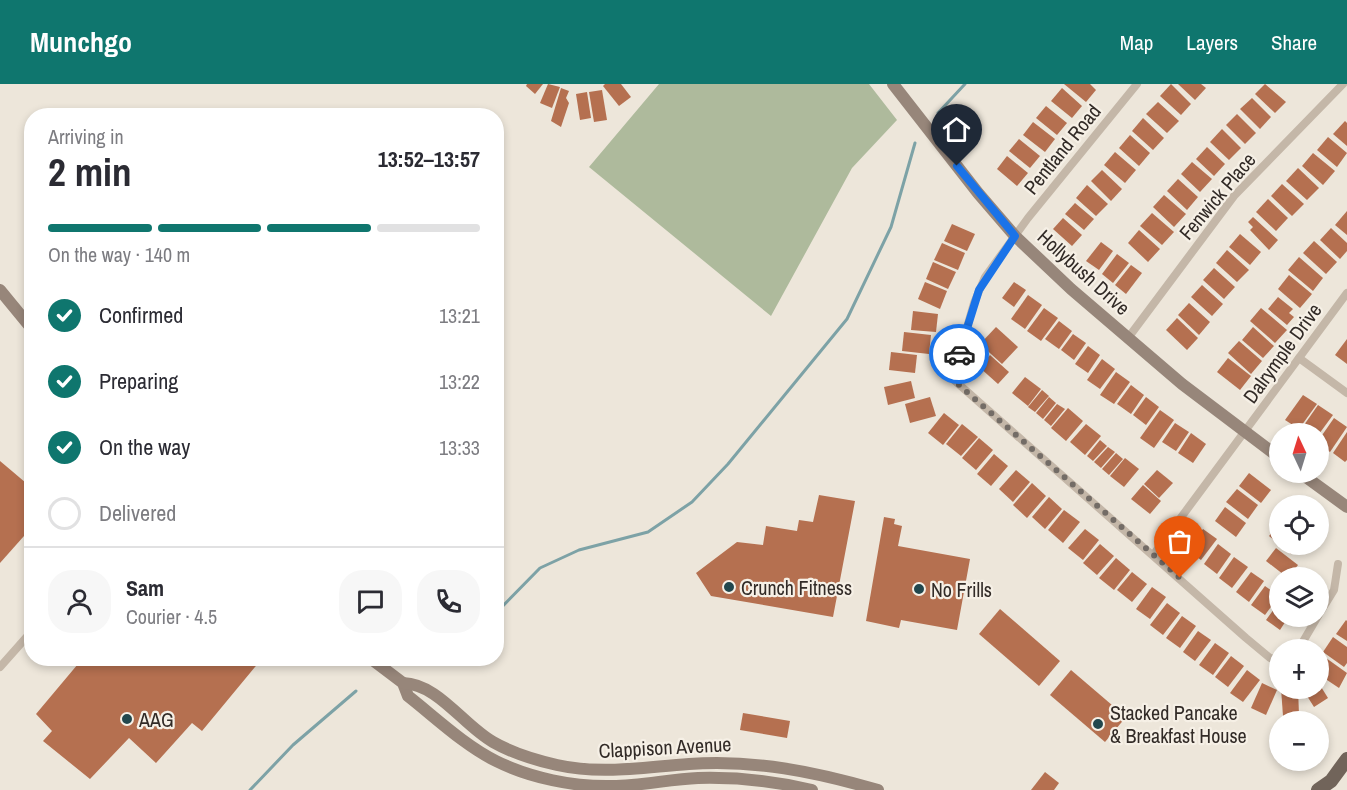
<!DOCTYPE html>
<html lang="en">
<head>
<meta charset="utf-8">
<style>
	body { margin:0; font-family:"Archivo Narrow",sans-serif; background:#f7f7f7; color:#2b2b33; height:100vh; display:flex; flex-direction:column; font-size:22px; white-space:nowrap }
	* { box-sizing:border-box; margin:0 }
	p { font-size:20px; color:#7c7c81 }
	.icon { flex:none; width:33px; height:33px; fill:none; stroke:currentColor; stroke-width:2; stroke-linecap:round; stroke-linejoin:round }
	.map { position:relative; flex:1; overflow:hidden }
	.sheet { position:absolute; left:24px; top:24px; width:480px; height:558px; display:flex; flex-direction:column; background:#fff; border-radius:24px; box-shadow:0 3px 9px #0003 }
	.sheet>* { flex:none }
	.needle { width:39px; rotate:356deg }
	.tools { position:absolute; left:1269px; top:339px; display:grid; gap:12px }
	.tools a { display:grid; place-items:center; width:60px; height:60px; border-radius:50%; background:#fff; box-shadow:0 3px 9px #0003; font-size:30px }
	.pin { position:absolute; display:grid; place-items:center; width:51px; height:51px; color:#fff; margin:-62px -26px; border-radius:50% 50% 50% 0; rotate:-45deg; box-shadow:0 0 6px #0007 }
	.pin .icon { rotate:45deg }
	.courier { position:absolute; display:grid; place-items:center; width:60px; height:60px; margin:-30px; border:4px solid #1a73e8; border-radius:50%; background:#fff; color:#222; box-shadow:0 2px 8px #0007 }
	.head em { font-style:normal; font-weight:800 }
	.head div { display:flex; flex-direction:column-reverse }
	.head { display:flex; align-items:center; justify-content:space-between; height:102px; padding:0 24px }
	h1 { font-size:39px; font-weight:800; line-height:45px }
	.bar { display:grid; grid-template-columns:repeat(4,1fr); gap:9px 6px; align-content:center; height:72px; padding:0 24px }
	.bar i { height:8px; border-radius:4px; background:#e1e1e2 }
	.bar .selected { background:#0f766e }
	.bar p { grid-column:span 4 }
	.line { display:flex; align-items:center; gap:15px; padding:0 24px; border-top:2px solid #e1e1e2 }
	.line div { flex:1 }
	.round { display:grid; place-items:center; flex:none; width:63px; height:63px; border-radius:24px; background:#f7f7f7 }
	ol { padding:0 24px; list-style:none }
	li { display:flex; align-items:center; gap:18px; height:66px }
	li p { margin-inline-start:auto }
	li .icon { padding:6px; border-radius:50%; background:#0f766e; color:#fff; stroke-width:4 }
	li:last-child { color:#7c7c81 }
	li i { width:33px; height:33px; border:3px solid #e1e1e2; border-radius:50% }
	header { display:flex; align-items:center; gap:36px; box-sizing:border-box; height:84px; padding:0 30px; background:#0f766e; color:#fff }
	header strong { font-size:28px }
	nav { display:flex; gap:33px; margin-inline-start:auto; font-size:21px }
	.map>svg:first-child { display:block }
	.green { fill:#aeba9c }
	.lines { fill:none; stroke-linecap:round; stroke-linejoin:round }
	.stream { stroke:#7da2a6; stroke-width:3 }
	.building { fill:#b57050 }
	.street { stroke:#c4b7a8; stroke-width:8 }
	.secondary { stroke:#97867a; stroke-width:12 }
	.primary { stroke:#71645a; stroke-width:14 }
	.done { stroke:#736c66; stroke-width:6; stroke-dasharray:0 10.8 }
	.route { stroke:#1a73e8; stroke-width:8 }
	.poi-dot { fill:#22474d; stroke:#f6f0e6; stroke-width:2 }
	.labels { text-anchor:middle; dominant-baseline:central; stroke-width:4.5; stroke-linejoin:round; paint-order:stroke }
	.street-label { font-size:20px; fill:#322b27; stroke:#f6f0e6 }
	.poi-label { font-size:20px; fill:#322b27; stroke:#f6f0e6; text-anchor:start }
</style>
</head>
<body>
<header>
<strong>Munchgo</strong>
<nav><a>Map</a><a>Layers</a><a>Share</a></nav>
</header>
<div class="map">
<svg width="1347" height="706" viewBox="0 0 1347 706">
	<rect width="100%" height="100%" fill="#ede6da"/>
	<!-- green -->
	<path class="green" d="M659 0H869L897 36 852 84 771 232 589 83Z"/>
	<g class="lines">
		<!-- stream -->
		<g class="stream">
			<path d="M938 29 965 0"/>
			<path d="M496 529 540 484 579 466 648 448 692 418 728 380 847 235 891 143 915 59"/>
			<path d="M422 576 426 574"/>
			<path d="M250 706 293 661 356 607"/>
		</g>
	</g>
	<!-- building -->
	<g class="building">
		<path d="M527 0H543L535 10 526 2Z"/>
		<path d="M548 0 560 3 552 24 540 19Z"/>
		<path d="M605 0H621L631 13 619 22 603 2Z"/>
		<path d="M1064 0H1090L1096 6 1086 18Z"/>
		<path d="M1171 0 1191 20 1181 31 1160 12Z"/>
		<path d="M1178 0H1201L1206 4 1195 16Z"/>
		<path d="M1265 0 1286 18 1275 29 1255 10Z"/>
		<path d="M561 4 569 7 566 14 569 19 561 43 551 37Z"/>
		<path d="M1062 4 1082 22 1072 34 1051 17Z"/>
		<path d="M602 6 607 36 594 38 589 8Z"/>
		<path d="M587 8 591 34 580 36 576 10Z"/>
		<path d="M1252 14 1271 33 1260 45 1240 25Z"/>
		<path d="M1158 18 1179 37 1167 49 1146 30Z"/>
		<path d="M1046 22 1067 39 1057 51 1036 34Z"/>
		<path d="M1237 30 1256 49 1245 60 1226 41Z"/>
		<path d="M1143 34 1164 54 1153 66 1132 47Z"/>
		<path d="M1345 37 1347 39V62L1333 50Z"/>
		<path d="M1033 38 1055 55 1045 68 1023 51Z"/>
		<path d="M1222 45 1241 64 1229 76 1210 58Z"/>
		<path d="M1130 51 1150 69 1139 82 1119 64Z"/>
		<path d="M1328 53 1347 69 1337 83 1317 66Z"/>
		<path d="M1019 55 1040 72 1030 84 1009 67Z"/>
		<path d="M1207 63 1225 80 1214 92 1196 75Z"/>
		<path d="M1115 68 1136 86 1125 99 1104 81Z"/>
		<path d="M1313 69 1335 87 1323 101 1302 82Z"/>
		<path d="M1007 72 1028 89 1017 102 997 85Z"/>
		<path d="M1192 78 1212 95 1200 108 1181 90Z"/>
		<path d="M1298 84 1319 104 1307 116 1286 97Z"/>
		<path d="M1102 86 1122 105 1111 117 1091 97Z"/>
		<path d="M1178 95 1198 113 1187 126 1167 107Z"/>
		<path d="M1282 100 1304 120 1292 132 1271 112Z"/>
		<path d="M1087 101 1108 120 1096 132 1076 114Z"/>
		<path d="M1164 111 1186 130 1174 143 1153 123Z"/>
		<path d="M1268 115 1288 134 1276 147 1256 128Z"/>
		<path d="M1075 119 1094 135 1084 146 1065 130Z"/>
		<path d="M1347 127V151L1335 141Z"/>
		<path d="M1152 129 1174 148 1162 161 1140 142Z"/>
		<path d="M1253 133 1278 156 1269 166 1250 146 1253 143 1248 138Z"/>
		<path d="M1063 134 1082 151 1072 162 1053 145Z"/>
		<path d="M952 140 975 150 967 167 944 157Z"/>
		<path d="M1331 144 1347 159V167L1340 175 1320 156Z"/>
		<path d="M1139 146 1160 165 1148 178 1128 159Z"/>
		<path d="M1240 150 1261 168 1250 181 1229 163Z"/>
		<path d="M1314 157 1337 178 1326 190 1303 169Z"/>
		<path d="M1101 158 1113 167 1099 186 1086 177Z"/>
		<path d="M942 159 965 169 958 186 934 176Z"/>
		<path d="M1227 166 1249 186 1237 198 1216 179Z"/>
		<path d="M1117 170 1129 179 1113 199 1102 190Z"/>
		<path d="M1299 173 1323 194 1313 207 1288 186Z"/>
		<path d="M933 178 956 188 948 205 926 195Z"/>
		<path d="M1131 181 1142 189 1126 210 1115 201Z"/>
		<path d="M1214 184 1235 203 1224 215 1203 196Z"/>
		<path d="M1289 191 1312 210 1300 224 1278 205Z"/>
		<path d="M925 198 947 207 940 225 918 215Z"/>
		<path d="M1014 198 1026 206 1014 223 1002 214Z"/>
		<path d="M1202 201 1223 220 1212 232 1191 213Z"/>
		<path d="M1028 211 1042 221 1025 245 1011 235Z"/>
		<path d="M1278 213 1293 225 1289 229 1294 233 1287 241 1268 225Z"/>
		<path d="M1189 219 1210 238 1199 251 1178 231Z"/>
		<path d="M1044 224 1058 234 1041 257 1027 247Z"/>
		<path d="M1261 224 1287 246 1275 259 1250 237Z"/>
		<path d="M913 227 938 230 936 248 911 246Z"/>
		<path d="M1177 234 1198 254 1187 266 1166 246Z"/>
		<path d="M1059 237 1072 247 1059 265 1045 255Z"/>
		<path d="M996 243 1018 263 1002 280 980 260Z"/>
		<path d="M1253 243 1274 262 1263 274 1242 256Z"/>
		<path d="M904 248 931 251 929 270 902 267Z"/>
		<path d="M1073 250 1086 259 1074 276 1061 266Z"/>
		<path d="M1347 255V280L1335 271Z"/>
		<path d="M1239 257 1262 277 1251 290 1228 269Z"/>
		<path d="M1088 262 1100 271 1088 289 1075 280Z"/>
		<path d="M891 268 917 271 915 289 889 286Z"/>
		<path d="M990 271 1009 288 998 300 979 283Z"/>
		<path d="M1228 274 1251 292 1240 306 1217 288Z"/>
		<path d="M1102 275 1115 285 1100 305 1087 296Z"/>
		<path d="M1116 288 1130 298 1114 320 1100 311Z"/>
		<path d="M1025 293 1041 305 1028 322 1012 309Z"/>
		<path d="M911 297 915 314 888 321 884 303Z"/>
		<path d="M1131 301 1144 311 1131 330 1117 320Z"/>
		<path d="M1042 306 1049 312 1035 328 1028 323Z"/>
		<path d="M1303 311 1317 320 1299 345 1285 336Z"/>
		<path d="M930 313 936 332 910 339 905 320Z"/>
		<path d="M1049 313 1056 319 1043 335 1036 329Z"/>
		<path d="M1146 313 1159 323 1146 341 1133 331Z"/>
		<path d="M1057 320 1065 325 1051 342 1044 336Z"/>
		<path d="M1318 321 1333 331 1319 350H1316L1304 341Z"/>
		<path d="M1068 324 1083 337 1066 357 1051 344Z"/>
		<path d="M1160 326 1174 336 1154 364 1140 354Z"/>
		<path d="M944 329 959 341 943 361 928 349Z"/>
		<path d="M1334 334 1347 343 1330 368 1318 360V357Z"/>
		<path d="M1175 339 1189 348 1176 367 1162 358Z"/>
		<path d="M962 340 978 353 961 372 946 360Z"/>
		<path d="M1086 340 1101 352 1085 371 1070 358Z"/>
		<path d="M1347 348V376L1345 378 1333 369Z"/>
		<path d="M1191 349 1206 360 1193 379 1178 369Z"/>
		<path d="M979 354 993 366 976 386 962 374Z"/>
		<path d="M1100 356 1107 362 1093 377 1087 372Z"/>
		<path d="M1108 363 1115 368 1101 384 1094 378Z"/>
		<path d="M1116 369 1123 375 1109 391 1102 385Z"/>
		<path d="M994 370 1008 382 991 402 977 390Z"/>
		<path d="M1125 374 1139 385 1124 403 1110 392Z"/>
		<path d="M0 377 32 404V443L0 479Z"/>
		<path d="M1016 386 1030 398 1013 418 999 405Z"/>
		<path d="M1157 386 1173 399 1159 414 1144 400Z"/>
		<path d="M1249 389 1271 406 1261 419 1239 402Z"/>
		<path d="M1032 399 1046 412 1027 434 1013 421Z"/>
		<path d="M1143 401 1161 417 1150 430 1131 415Z"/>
		<path d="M1237 405 1258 421 1248 435 1226 418Z"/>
		<path d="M819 411 855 417 833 533 711 512 696 489 737 458 763 461 766 442 797 447 799 436 813 438Z"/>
		<path d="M1049 413 1062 425 1045 445 1032 433Z"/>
		<path d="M1225 423 1246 439 1236 453 1215 437Z"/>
		<path d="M1064 426 1080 438 1063 459 1048 446Z"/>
		<path d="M884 433 895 435 894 440 902 442 898 462 970 475 957 546 901 536 899 544 866 537Z"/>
		<path d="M1280 439V460H1299L1291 470 1269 452Z"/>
		<path d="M1085 445 1099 456 1083 476 1068 464Z"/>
		<path d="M1203 445 1217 455 1201 476 1187 466Z"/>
		<path d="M1100 460 1114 472 1097 491 1083 479Z"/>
		<path d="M1218 460 1231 470 1217 490 1204 480Z"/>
		<path d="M1276 464 1298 481 1288 494 1266 477Z"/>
		<path d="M1234 473 1248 483 1232 504 1219 494Z"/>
		<path d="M1116 474 1130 486 1114 506 1099 494Z"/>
		<path d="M1132 488 1147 500 1132 518 1117 506Z"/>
		<path d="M1251 488 1264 497 1249 518 1236 508Z"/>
		<path d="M1265 502 1279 512 1265 531 1251 521Z"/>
		<path d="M1152 503 1166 513 1150 535 1136 525Z"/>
		<path d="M1280 517V532H1289L1280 546 1266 536Z"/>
		<path d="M1167 519 1180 529 1163 551 1150 541Z"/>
		<path d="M1000 525 1060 577 1039 602 979 550Z"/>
		<path d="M1182 532 1196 542 1180 564 1166 554Z"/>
		<path d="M1346 536 1347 537V557L1336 550Z"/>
		<path d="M1198 547 1211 556 1195 577 1183 568Z"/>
		<path d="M1333 553 1347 563V579L1344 583 1323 568Z"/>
		<path d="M1215 559 1229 569 1213 591 1199 581Z"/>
		<path d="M1231 572 1244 582 1228 603 1215 593Z"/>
		<path d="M83 574H256L260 577 202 647 192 639 156 679 129 654 90 695 43 657 52 647 36 630Z"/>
		<path d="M1326 574 1347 589 1339 604 1318 590V584Z"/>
		<path d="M1071 586 1126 633 1105 658 1050 611Z"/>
		<path d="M1247 586 1260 596 1243 618 1230 609Z"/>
		<path d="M1318 598 1328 614 1314 623 1302 604H1318Z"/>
		<path d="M1262 599 1277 606 1266 631 1251 624Z"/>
		<path d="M1281 604H1298L1299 631 1283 632Z"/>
		<path d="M743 629 790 637 787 654 740 646Z"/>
		<path d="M1045 688 1059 699 1054 706H1031Z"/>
	</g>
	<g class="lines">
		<!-- street -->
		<g class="street">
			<path d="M1137 0 1028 134 985 193 974 219 954 288V296L1246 554 1270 574 1280 576"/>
			<path d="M1128 254 1234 112 1343 0"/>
			<path d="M1299 274 1347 309"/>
			<path d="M1154 470 1347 209"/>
			<path d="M1318 532 1334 506 1338 480"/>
			<path d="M1298 566 1318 532"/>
			<path d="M0 583 32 547"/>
		</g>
		<!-- secondary -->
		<g class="secondary">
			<path d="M893 0 978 109 1015 152 1071 205 1182 300 1280 374"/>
			<path d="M0 206 32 245"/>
			<path d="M1299 388 1347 423"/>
			<path d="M370 574 403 599 408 612C436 634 464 661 496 677 530 694 574 703 612 702 641 702 670 695 698 694 736 693 775 697 812 706"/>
			<path d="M403 599C438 600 463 641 493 658 512 669 535 676 557 681 602 691 644 683 689 680 753 675 816 688 878 706"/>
		</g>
		<!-- primary -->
		<path class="primary" d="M1318 706 1331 697 1347 675"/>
	</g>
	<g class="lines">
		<!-- done -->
		<path class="done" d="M959 270C955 282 951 292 960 302L1180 494"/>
		<!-- route -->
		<path class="route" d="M957 82 1015 152 979 206 959 270"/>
	</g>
	<!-- markers -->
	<g class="poi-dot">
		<circle cx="729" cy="503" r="6"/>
		<circle cx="919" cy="505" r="6"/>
		<circle cx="127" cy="635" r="6"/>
		<circle cx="1098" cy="640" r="6"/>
	</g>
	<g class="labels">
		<!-- street labels -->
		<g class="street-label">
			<text transform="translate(1062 65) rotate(-51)">Pentland Road</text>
			<text transform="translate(1217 112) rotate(-50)">Fenwick Place</text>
			<text transform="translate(1084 188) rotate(42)">Hollybush Drive</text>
			<text transform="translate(1282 269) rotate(-54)">Dalrymple Drive</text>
			<text transform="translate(665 663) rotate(-3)">Clappison Avenue</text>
		</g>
		<!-- poi labels -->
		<g class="poi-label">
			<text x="741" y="503">Crunch Fitness</text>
			<text x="931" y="505">No Frills</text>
			<text x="1110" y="628">Stacked Pancake<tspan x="1110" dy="23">&amp; Breakfast House</tspan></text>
			<text x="139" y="635">AAG</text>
		</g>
	</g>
</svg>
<div class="tools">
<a><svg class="needle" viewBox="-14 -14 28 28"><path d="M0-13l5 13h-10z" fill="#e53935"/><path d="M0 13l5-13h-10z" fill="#7c7c81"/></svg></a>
<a><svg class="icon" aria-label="locate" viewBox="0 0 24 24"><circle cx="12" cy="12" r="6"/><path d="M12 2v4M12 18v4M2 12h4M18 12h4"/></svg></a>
<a><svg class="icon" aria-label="layers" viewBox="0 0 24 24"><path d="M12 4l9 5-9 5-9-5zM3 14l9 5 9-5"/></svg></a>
<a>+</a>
<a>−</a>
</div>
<div class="pin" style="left:1180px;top:494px;background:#ea580c"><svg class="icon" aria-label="bag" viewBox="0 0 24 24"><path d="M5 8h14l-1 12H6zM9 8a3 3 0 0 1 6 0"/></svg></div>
<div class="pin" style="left:957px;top:82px;background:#1f2937"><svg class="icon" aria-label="home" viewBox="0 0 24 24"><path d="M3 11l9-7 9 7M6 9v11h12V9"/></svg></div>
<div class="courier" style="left:959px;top:270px"><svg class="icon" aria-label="car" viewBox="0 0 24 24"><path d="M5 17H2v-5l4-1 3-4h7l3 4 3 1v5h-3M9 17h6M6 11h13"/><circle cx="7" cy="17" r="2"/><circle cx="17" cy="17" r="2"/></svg></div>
<section class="sheet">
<div class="head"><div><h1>2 min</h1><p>Arriving in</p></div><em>13:52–13:57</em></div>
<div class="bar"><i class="selected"></i><i class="selected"></i><i class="selected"></i><i></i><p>On the way · 140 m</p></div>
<ol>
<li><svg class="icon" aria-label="check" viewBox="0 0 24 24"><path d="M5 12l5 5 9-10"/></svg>Confirmed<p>13:21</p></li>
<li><svg class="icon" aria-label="check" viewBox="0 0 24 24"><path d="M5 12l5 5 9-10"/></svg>Preparing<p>13:22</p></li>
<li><svg class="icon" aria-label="check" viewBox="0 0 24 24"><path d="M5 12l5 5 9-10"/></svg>On the way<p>13:33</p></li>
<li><i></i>Delivered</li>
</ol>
<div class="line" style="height:108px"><a class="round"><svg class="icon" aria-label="person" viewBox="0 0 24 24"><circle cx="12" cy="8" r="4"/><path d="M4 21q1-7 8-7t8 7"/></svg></a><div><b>Sam</b><p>Courier · 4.5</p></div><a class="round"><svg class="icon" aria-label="chat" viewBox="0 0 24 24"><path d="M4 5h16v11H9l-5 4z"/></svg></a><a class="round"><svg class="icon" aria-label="phone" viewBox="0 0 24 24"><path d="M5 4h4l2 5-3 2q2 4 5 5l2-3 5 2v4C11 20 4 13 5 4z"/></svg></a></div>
</section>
</div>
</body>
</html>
